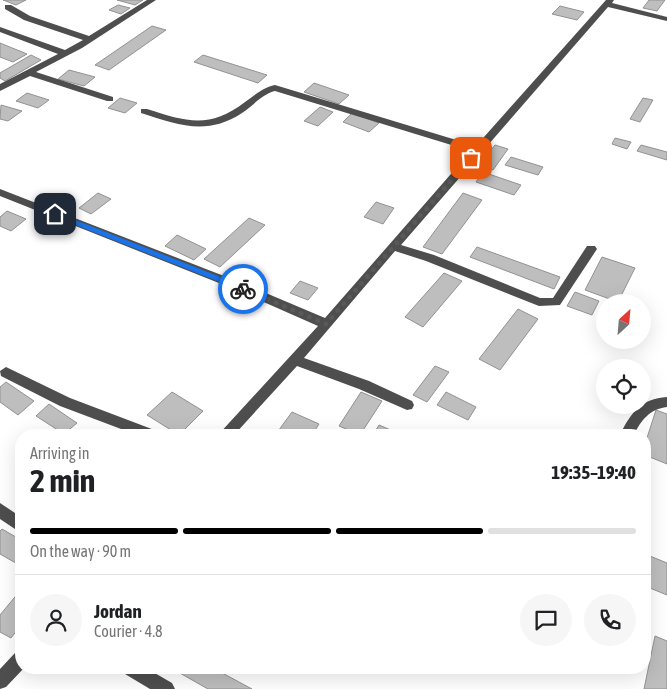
<!DOCTYPE html>
<html lang="en">
<head>
<meta charset="utf-8">
<style>
	body { margin:0; font-family:"Asap Condensed",sans-serif; background:#f6f6f6; color:#202124; height:100vh; display:flex; flex-direction:column; font-size:19px; white-space:nowrap }
	* { box-sizing:border-box; margin:0 }
	p { font-size:16px; color:#757577 }
	.icon { flex:none; width:28px; height:28px; fill:none; stroke:currentColor; stroke-width:2; stroke-linecap:round; stroke-linejoin:round }
	.map { position:relative; flex:1; overflow:hidden }
	.details { position:absolute; left:15px; top:429px; width:636px; height:245px; display:flex; flex-direction:column; background:#fff; border-radius:20px; box-shadow:0 5px 20px #0002 }
	.details>* { flex:none }
	.needle { width:32px; rotate:26deg }
	.tools { position:absolute; left:596px; top:294px; display:grid; gap:10px }
	.tools a { display:grid; place-items:center; width:55px; height:55px; border-radius:50%; background:#fff; box-shadow:0 5px 20px #0002; font-size:25px }
	.pin { position:absolute; display:grid; place-items:center; width:42px; height:42px; color:#fff; margin:-21px; border-radius:10px; box-shadow:0 2px 8px #0006 }
	.courier { position:absolute; display:grid; place-items:center; width:50px; height:50px; margin:-25px; border:4px solid #1a73e8; border-radius:50%; background:#fff; color:#222; box-shadow:0 1px 6px #0007 }
	.summary em { font-style:normal; font-weight:700 }
	.summary div { display:flex; flex-direction:column-reverse }
	.summary { display:flex; align-items:center; justify-content:space-between; height:85px; padding:0 15px }
	h1 { font-size:32px; font-weight:700; line-height:38px }
	.bar { display:grid; grid-template-columns:repeat(4,1fr); gap:8px 5px; align-content:center; height:60px; padding:0 15px }
	.bar i { height:6px; border-radius:4px; background:#e0e0e0 }
	.bar .selected { background:#000 }
	.bar p { grid-column:span 4 }
	.line { display:flex; align-items:center; gap:12px; padding:0 15px; border-top:1px solid #e0e0e0 }
	.line div { flex:1 }
	.round { display:grid; place-items:center; flex:none; width:52px; height:52px; border-radius:26px; background:#f6f6f6 }
	.map>svg:first-child { display:block }
	.building { fill:#bebebe; stroke:#929292 }
	.lines { fill:none; stroke-linecap:round; stroke-linejoin:round }
	.minor { fill:#4e4e4e; fill-rule:evenodd }
	.route { fill:#1a73e8 }
	.done { stroke:#595959; stroke-width:5; stroke-dasharray:0 9 }
</style>
</head>
<body>
<div class="map">
<svg width="667" height="689" viewBox="0 0 667 689">
	<rect width="100%" height="100%" fill="#fff"/>
	<!-- building -->
	<g class="building">
		<path d="M3 0H26L16 5Z"/>
		<path d="M117 0H143L135 5Z"/>
		<path d="M649 0H665L657 11 643 8Z"/>
		<path d="M118 5 130 8 121 14 109 10Z"/>
		<path d="M560 6 584 12 577 20 552 14Z"/>
		<path d="M152 26 166 30 109 70 95 65Z"/>
		<path d="M0 43 27 54 13 62 0 57Z"/>
		<path d="M31 55 41 60 5 81 0 78V73Z"/>
		<path d="M203 55 267 75 258 83 194 62Z"/>
		<path d="M69 70 95 77 84 86 58 79Z"/>
		<path d="M314 83 349 95 339 104 304 92Z"/>
		<path d="M27 93 49 100 38 108 16 101Z"/>
		<path d="M120 98 137 103 125 113 108 108Z"/>
		<path d="M643 98 653 100 640 122 630 119Z"/>
		<path d="M1 105 22 111 8 121 0 119Z"/>
		<path d="M320 107 333 112 318 126 304 121Z"/>
		<path d="M352 113 379 123 369 132 343 122Z"/>
		<path d="M615 138 631 142 627 149 612 144Z"/>
		<path d="M495 145 508 149 493 170 479 165Z"/>
		<path d="M641 145 667 152V160L637 151Z"/>
		<path d="M511 157 543 167 538 175 505 165Z"/>
		<path d="M483 172 521 185 514 195 476 182Z"/>
		<path d="M98 193 111 199 91 214 79 208Z"/>
		<path d="M463 193 482 200 442 254 423 247Z"/>
		<path d="M376 202 394 208 383 224 364 217Z"/>
		<path d="M7 211 26 219 11 231 0 226V217Z"/>
		<path d="M249 218 265 225 220 267 204 259Z"/>
		<path d="M177 235 206 249 194 260 165 246Z"/>
		<path d="M477 247 560 277 554 289 470 257Z"/>
		<path d="M602 257 635 268 618 302 585 290Z"/>
		<path d="M444 273 462 281 423 327 405 317Z"/>
		<path d="M300 281 318 288 308 300 290 293Z"/>
		<path d="M575 292 599 301 592 315 567 306Z"/>
		<path d="M518 309 538 319 500 370 479 359Z"/>
		<path d="M435 366 449 372 427 402 413 395Z"/>
		<path d="M6 382 34 401 18 415 0 402V387Z"/>
		<path d="M172 392 203 411 179 435 147 415Z"/>
		<path d="M361 392 382 401 360 435 339 426Z"/>
		<path d="M446 392 476 407 468 420 437 405Z"/>
		<path d="M49 404 77 423 64 434 36 416Z"/>
		<path d="M656 410 667 414V464L645 455V444Z"/>
		<path d="M292 412 319 424 312 435 276 434Z"/>
		<path d="M379 425 400 434 373 435Z"/>
		<path d="M2 529 21 540V566L0 554V531Z"/>
		<path d="M645 554 667 563V595L645 586Z"/>
		<path d="M19 592 21 594V625L11 638 0 632V615Z"/>
		<path d="M655 636 667 641V689H644Z"/>
		<path d="M171 668H213L252 689H208Z"/>
	</g>
	<g class="lines">
		<!-- minor -->
		<g class="minor">
			<path d="M147 0H156L82 48 36 72 113 97V101H107L30 76 0 91V84L58 54 0 32V27L65 50 83 40 24 20 5 9V5H11L30 16 89 36Z"/>
			<path d="M606 0H614L612 3 667 17V21L608 7 401 245 434 255 540 298H553L587 246H595L597 249 560 305 539 306 426 261 395 251 304 358 369 381 412 401 414 405 412 409 407 410 359 389 297 366 234 435H218L318 326 234 289 0 196V189L242 283 325 318 471 151 275 91C262 94 253 106 242 113 207 136 178 125 141 113V109H147C187 122 210 129 245 102 255 95 262 88 275 85L476 146Z"/>
			<path d="M6 367 70 398 157 431 159 435H137L60 406 1 376 0 371Z"/>
			<path d="M667 397V407C650 409 641 420 634 435H620C631 412 641 399 667 397Z"/>
			<path d="M0 503 21 517V533L0 519Z"/>
			<path d="M21 651V668H24L6 687 0 689V669L15 653Z"/>
			<path d="M123 668H146L172 683 175 689H150L125 674Z"/>
		</g>
	</g>
	<!-- route -->
	<path class="route" d="M55 212 246 287 247 289 246 290H240L53 216 52 214Z"/>
	<g class="lines">
		<!-- done -->
		<path class="done" d="M243 289 326 324 471 158"/>
	</g>
</svg>
<div class="tools">
<a><svg class="needle" viewBox="-14 -14 28 28"><path d="M0-13l5 13h-10z" fill="#e53935"/><path d="M0 13l5-13h-10z" fill="#757577"/></svg></a>
<a><svg class="icon" aria-label="locate" viewBox="0 0 24 24"><circle cx="12" cy="12" r="6"/><path d="M12 2v4M12 18v4M2 12h4M18 12h4"/></svg></a>
</div>
<div class="pin" style="left:471px;top:158px;background:#ea580c"><svg class="icon" aria-label="bag" viewBox="0 0 24 24"><path d="M5 8h14l-1 12H6zM9 8a3 3 0 0 1 6 0"/></svg></div>
<div class="pin" style="left:55px;top:214px;background:#1f2937"><svg class="icon" aria-label="home" viewBox="0 0 24 24"><path d="M3 11l9-7 9 7M6 9v11h12V9"/></svg></div>
<div class="courier" style="left:243px;top:289px"><svg class="icon" aria-label="bike" viewBox="0 0 24 24"><circle cx="6" cy="16" r="4"/><circle cx="18" cy="16" r="4"/><path d="M6 16l4-8h5l3 8M10 8l3 8H6M13 5h3"/></svg></div>
<section class="details">
<div class="summary"><div><h1>2 min</h1><p>Arriving in</p></div><em>19:35–19:40</em></div>
<div class="bar"><i class="selected"></i><i class="selected"></i><i class="selected"></i><i></i><p>On the way · 90 m</p></div>
<div class="line" style="height:90px"><a class="round"><svg class="icon" aria-label="person" viewBox="0 0 24 24"><circle cx="12" cy="8" r="4"/><path d="M4 21q1-7 8-7t8 7"/></svg></a><div><b>Jordan</b><p>Courier · 4.8</p></div><a class="round"><svg class="icon" aria-label="chat" viewBox="0 0 24 24"><path d="M4 5h16v11H9l-5 4z"/></svg></a><a class="round"><svg class="icon" aria-label="phone" viewBox="0 0 24 24"><path d="M5 4h4l2 5-3 2q2 4 5 5l2-3 5 2v4C11 20 4 13 5 4z"/></svg></a></div>
</section>
</div>
</body>
</html>
